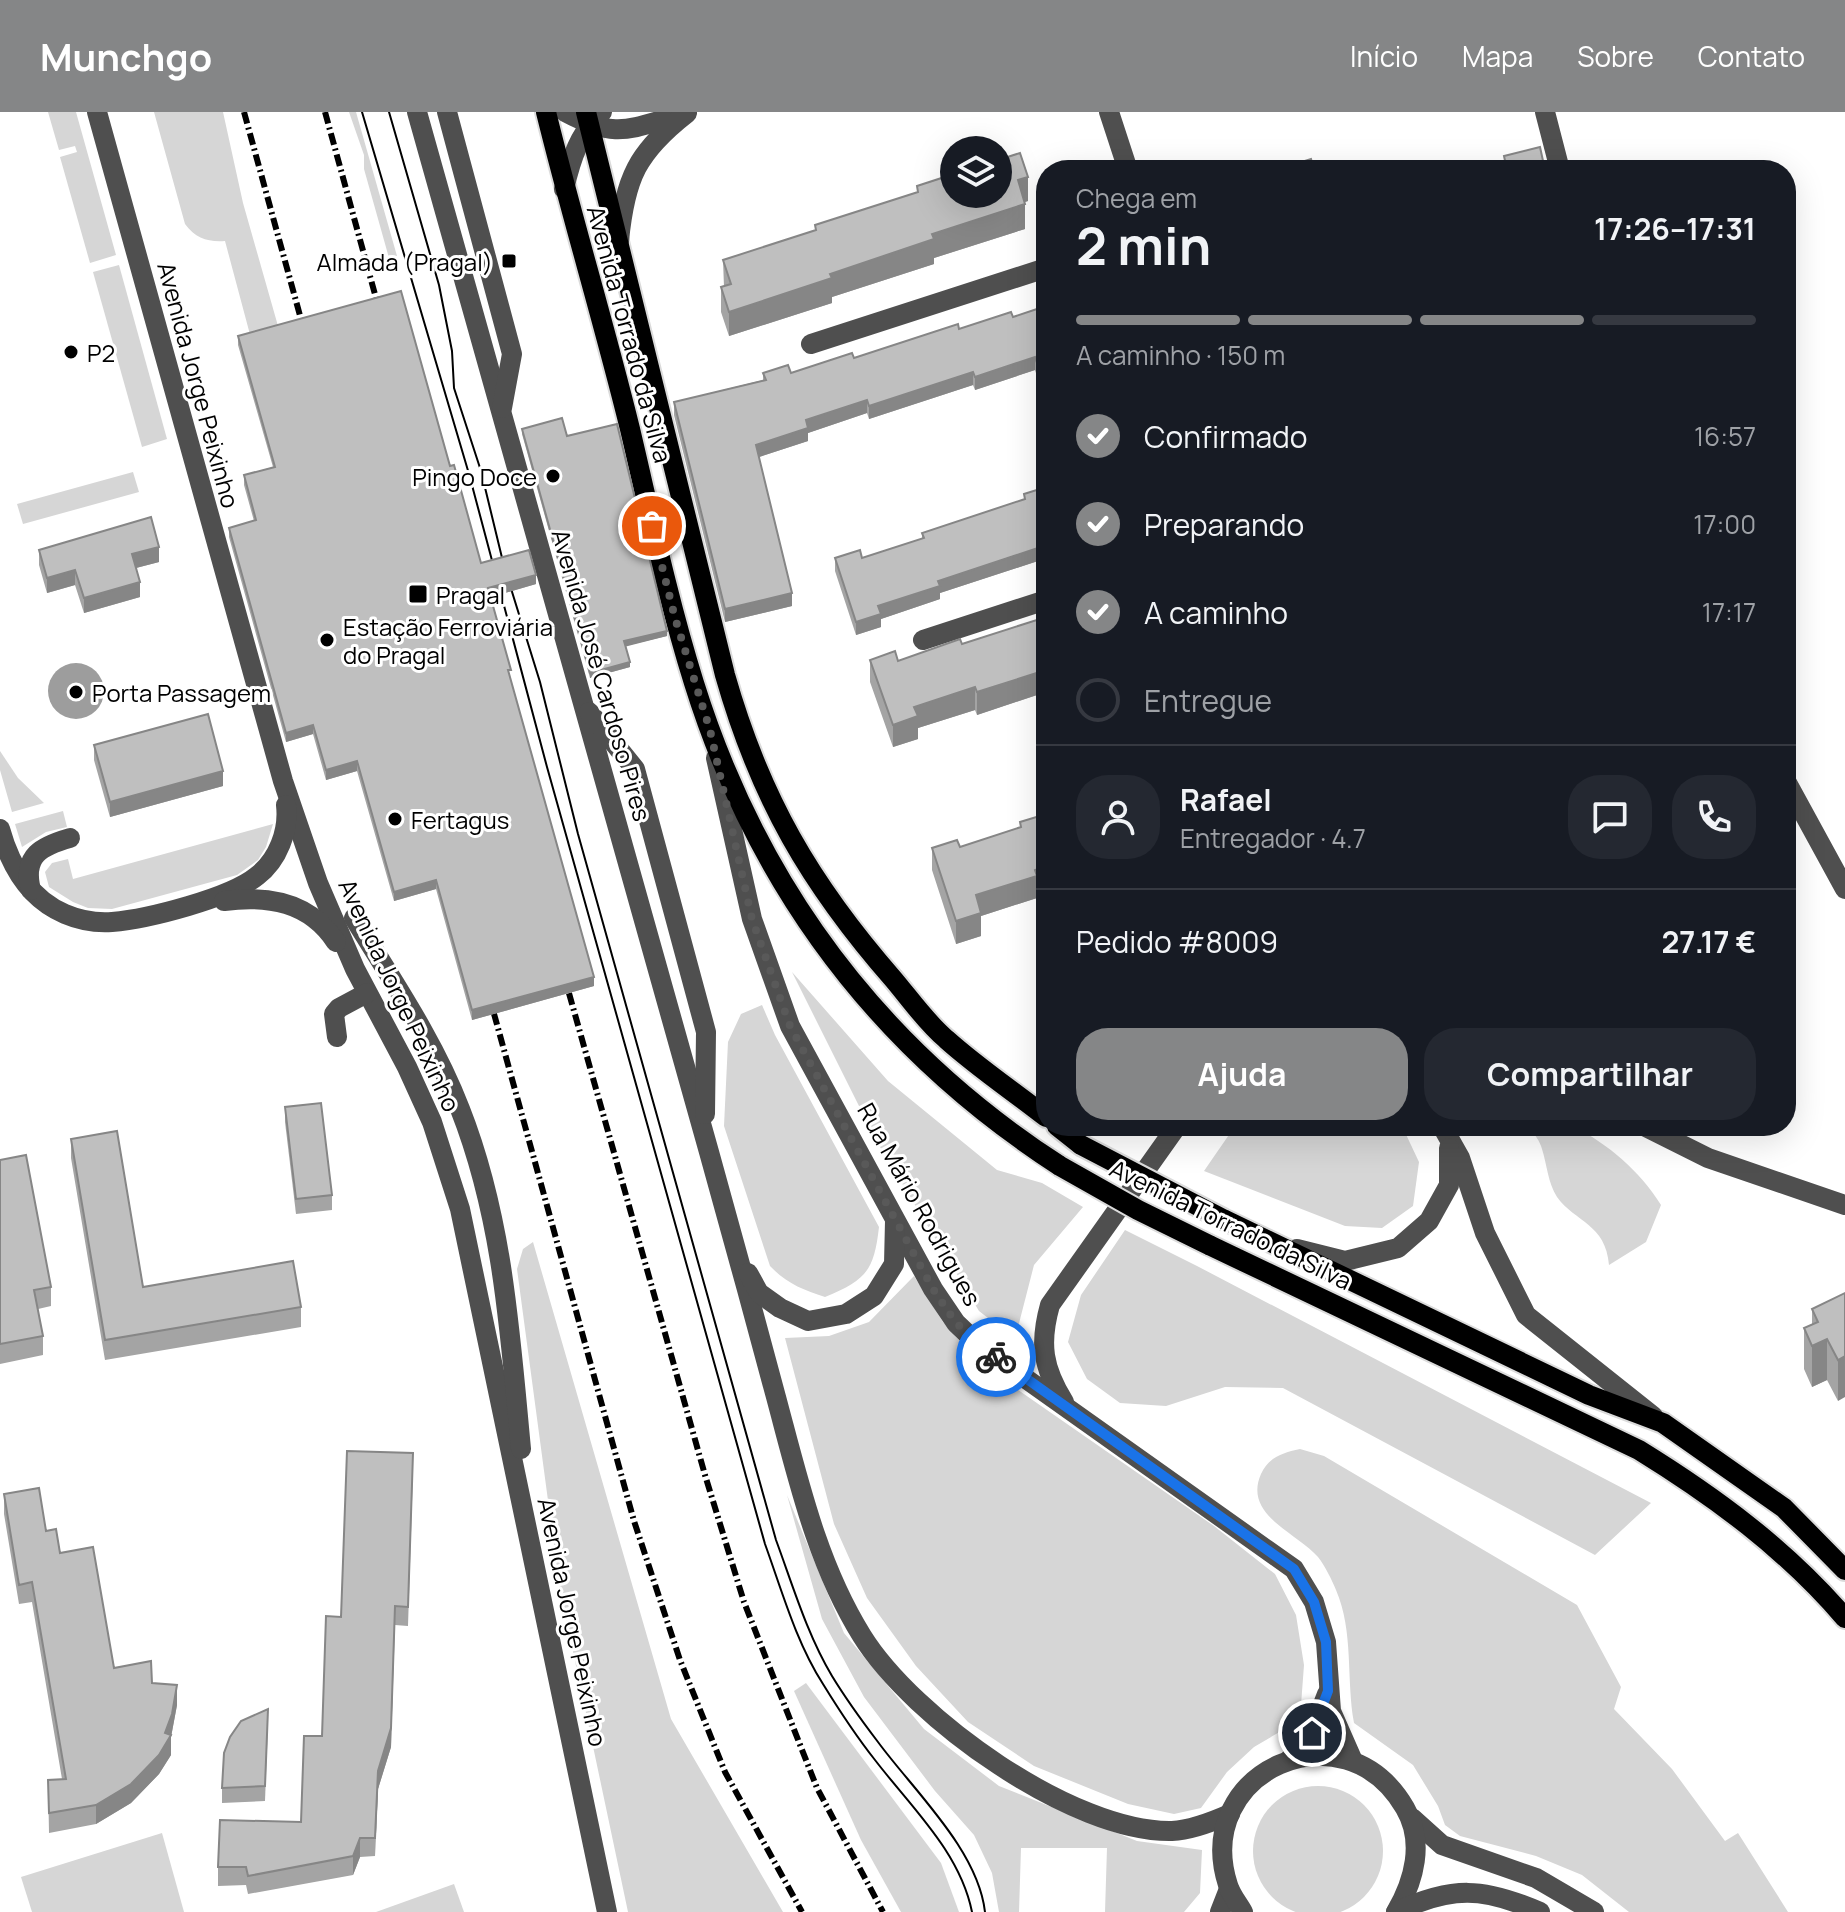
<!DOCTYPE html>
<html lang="pt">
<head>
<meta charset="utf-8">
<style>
	body { margin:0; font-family:Manrope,sans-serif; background:#242831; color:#f1f3f6; height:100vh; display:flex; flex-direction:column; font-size:30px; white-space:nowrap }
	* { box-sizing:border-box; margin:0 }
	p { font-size:26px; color:#9ea1a6 }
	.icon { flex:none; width:44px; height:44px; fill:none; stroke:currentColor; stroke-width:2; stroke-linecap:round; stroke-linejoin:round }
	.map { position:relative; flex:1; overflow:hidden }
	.details { position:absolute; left:1036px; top:48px; width:760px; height:976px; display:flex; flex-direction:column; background:#171b24; border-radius:32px; box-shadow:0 8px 32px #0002 }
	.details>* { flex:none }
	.buttons { position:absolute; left:940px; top:24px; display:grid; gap:16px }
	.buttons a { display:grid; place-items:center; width:72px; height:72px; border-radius:50%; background:#171b24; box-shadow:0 8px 32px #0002; font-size:40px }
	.pin { position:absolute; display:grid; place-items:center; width:68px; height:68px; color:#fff; margin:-34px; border:4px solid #fff; border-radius:50%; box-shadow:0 2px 8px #0007 }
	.courier { position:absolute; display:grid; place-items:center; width:80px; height:80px; margin:-40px; border:6px solid #1a73e8; border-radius:50%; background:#fff; color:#222; box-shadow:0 2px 10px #0007 }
	.head em { font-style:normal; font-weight:700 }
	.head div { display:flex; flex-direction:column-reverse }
	.head { display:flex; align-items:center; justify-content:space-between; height:136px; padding:0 40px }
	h1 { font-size:52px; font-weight:700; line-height:60px }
	.bar { display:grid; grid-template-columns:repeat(4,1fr); gap:12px 8px; align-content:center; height:96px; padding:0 40px }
	.bar i { height:10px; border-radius:6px; background:#363941 }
	.bar .on { background:#858687 }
	.bar p { grid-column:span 4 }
	.line { display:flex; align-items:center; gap:20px; padding:0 40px; border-top:2px solid #363941 }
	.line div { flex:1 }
	.round { display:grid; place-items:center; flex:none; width:84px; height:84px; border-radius:32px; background:#242831 }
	ol { padding:0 40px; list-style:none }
	li { display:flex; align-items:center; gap:24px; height:88px }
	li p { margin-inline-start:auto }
	li .icon { padding:8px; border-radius:50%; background:#858687; color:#fff; stroke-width:4 }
	li:last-child { color:#9ea1a6 }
	li i { width:44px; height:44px; border:4px solid #363941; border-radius:50% }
	.action { display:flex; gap:16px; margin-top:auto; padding:16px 40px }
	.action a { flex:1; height:92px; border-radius:32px; background:#858687; color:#fff; font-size:32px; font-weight:700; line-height:92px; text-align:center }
	.action a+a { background:#242831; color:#f1f3f6 }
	header { display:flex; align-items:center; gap:48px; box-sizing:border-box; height:112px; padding:0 40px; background:#858687; color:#fff }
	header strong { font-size:38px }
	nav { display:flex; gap:44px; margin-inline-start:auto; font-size:28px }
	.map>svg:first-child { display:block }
	.green { fill:#d6d6d6 }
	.water { fill:#9d9d9d }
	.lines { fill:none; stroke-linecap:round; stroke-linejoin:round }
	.major-casing { stroke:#dbdbdb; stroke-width:24 }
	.minor { stroke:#4f4f4f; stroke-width:20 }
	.major { stroke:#000; stroke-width:20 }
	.tram { stroke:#000; stroke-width:2 }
	.rail { stroke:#000; stroke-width:6; stroke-dasharray:12 4 2 4; stroke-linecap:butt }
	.major-bridge-casing { stroke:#dbdbdb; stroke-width:24; stroke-linecap:butt }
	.major-bridge { stroke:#000; stroke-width:20 }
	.wall { fill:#a4a4a4 }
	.shaded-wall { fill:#868686 }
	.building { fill:#bfbfbf; stroke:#868686; stroke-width:2 }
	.done { stroke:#595959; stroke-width:8; stroke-dasharray:0 14.4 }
	.route { stroke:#1a73e8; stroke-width:10 }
	.poi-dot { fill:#000; stroke:#fff; stroke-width:3 }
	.labels { text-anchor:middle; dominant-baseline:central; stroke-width:6; stroke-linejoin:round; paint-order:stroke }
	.poi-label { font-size:24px; fill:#000; stroke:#fff; text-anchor:start }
	.street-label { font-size:24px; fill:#000; stroke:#fff }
</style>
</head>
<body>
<header>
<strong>Munchgo</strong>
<nav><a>Início</a><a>Mapa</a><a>Sobre</a><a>Contato</a></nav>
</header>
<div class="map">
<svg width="1845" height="1800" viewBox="0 0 1845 1800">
	<rect width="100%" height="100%" fill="#fff"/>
	<!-- green -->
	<g class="green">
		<path d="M48 0H76L116 143 90 151 60 45 77 40 75 34 59 38Z"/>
		<path d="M154 0H223L243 91 280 221 252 230 225 129C208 130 196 127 185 112Z"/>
		<path d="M349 0H356L397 144 389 146 364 57V43Z"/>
		<path d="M119 153 167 327 142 335 93 160Z"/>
		<path d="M133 360 139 380 23 412 17 392Z"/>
		<path d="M0 639 18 666 44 691 12 700 0 658Z"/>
		<path d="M63 699 67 715 46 720 22 735 15 712Z"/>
		<path d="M273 712 266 735 258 748 237 763 112 797 88 796 73 790 49 775 45 760 52 751 68 747 73 767Z"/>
		<path d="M792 860 888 969 997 1058 1042 1071 1083 1095 1034 1153 1015 1227 979 1199 877 1030Z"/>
		<path d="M762 893 775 923 879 1115C874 1159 866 1168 825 1185 803 1178 786 1171 770 1154L724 1014 728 930 741 902Z"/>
		<path d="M1235 1014H1402L1419 1050 1413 1094 1382 1116 1345 1114 1204 1059Z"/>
		<path d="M1573 1014C1609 1033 1639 1058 1661 1093L1646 1130 1609 1153C1606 1112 1575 1110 1557 1085 1548 1071 1547 1053 1542 1037 1540 1029 1534 1022 1530 1015Z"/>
		<path d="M1125 1118 1197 1154 1651 1391 1595 1443 1283 1276 1225 1275 1166 1294 1120 1291 1087 1267 1068 1230 1081 1183Z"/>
		<path d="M533 1130 671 1607 783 1800H628L560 1478 517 1157 523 1137Z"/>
		<path d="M914 1164 943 1210 978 1250 1214 1414 1275 1462 1296 1503 1304 1553 1301 1593 1288 1615 1254 1635 1227 1660 1201 1696 1174 1702 1128 1692 1034 1654 968 1610 916 1554 867 1486 834 1412 785 1226 829 1224 869 1210Z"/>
		<path d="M1300 1337 1324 1344 1577 1493 1621 1575 1614 1597 1672 1657 1725 1729 1738 1721 1788 1800H1629L1582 1763 1536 1744 1460 1724 1445 1713 1438 1694 1413 1653 1354 1611C1346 1567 1354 1520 1336 1478 1332 1468 1325 1454 1318 1445 1296 1420 1243 1403 1261 1362 1269 1345 1282 1341 1300 1337Z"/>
		<path d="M787 1383 844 1521 924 1617 999 1674 1137 1729 1202 1738 1200 1781 1184 1800H1105L1107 1736H1021L1019 1800H999L992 1761 974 1723 935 1679 864 1585 822 1507Z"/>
		<path d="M806 1571 941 1751 959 1800H901L861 1728 794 1579Z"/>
		<circle cx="1318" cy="1739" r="65"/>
		<path d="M162 1721 184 1800H32L21 1765Z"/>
		<path d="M454 1772 464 1800H376Z"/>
	</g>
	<!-- water -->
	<circle class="water" cx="76" cy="579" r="28"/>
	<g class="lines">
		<!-- major casing -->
		<g class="major-casing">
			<g id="major">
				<path d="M546 0C572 106 604 211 630 317 650 402 668 488 694 571 758 776 879 937 1060 1054"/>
				<path d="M586 0 725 563C760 686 810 772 894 868 910 887 926 910 946 927 977 955 1013 979 1046 1005"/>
				<path d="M1057 1014 1081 1033"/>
				<path d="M1223 1107 1589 1283 1663 1311 1784 1396 1845 1458"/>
				<path d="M1209 1133 1639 1338C1715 1385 1786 1437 1845 1506"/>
			</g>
		</g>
		<!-- minor -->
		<g class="minor">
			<path d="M97 0 283 669 318 771 355 857 407 955 432 1010 460 1097 607 1800"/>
			<path d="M417 0C514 347 612 693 709 1040 732 1122 754 1203 776 1285 798 1367 817 1452 862 1524 913 1606 1073 1721 1172 1719 1192 1718 1212 1710 1230 1702"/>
			<path d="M447 0 512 242 502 296"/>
			<path d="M565 0C616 27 626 18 679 3"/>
			<path d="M1109 0 1128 58"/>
			<path d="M1545 0 1560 58"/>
			<path d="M564 77C571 47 579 21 602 0"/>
			<path d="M619 129C625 66 637 40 687 1"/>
			<path d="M811 232 1046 156"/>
			<path d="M923 528 1046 488"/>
			<path d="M589 600 635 657 706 920 705 1002"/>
			<path d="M716 646 752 807 790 914 933 1177 956 1211 981 1235 1294 1457 1314 1490 1326 1530 1331 1599 1353 1649"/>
			<path d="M1786 669 1845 777"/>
			<path d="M0 717C10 753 29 787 65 802 79 808 97 811 112 810 148 807 230 786 257 764 278 748 289 719 286 693"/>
			<path d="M31 778C22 743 42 734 70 726"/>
			<path d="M224 789C268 783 310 790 336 830"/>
			<path d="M354 806C392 868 434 929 460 997 503 1106 510 1221 521 1337"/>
			<path d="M337 925 334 902 339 896 367 881"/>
			<path d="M1442 1014 1460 1046 1485 1121 1526 1203 1653 1304"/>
			<path d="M1644 1014 1708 1046 1845 1093"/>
			<path d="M1297 1137 1345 1149 1398 1136 1429 1109 1449 1073V1036"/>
			<path d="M748 1161 759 1181 780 1196 808 1209 846 1202 874 1184 894 1152 895 1109"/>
			<path d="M1064 1290C1043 1256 1039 1232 1050 1193L1177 1014"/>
			<path d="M1290 1647 1312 1621 1327 1582"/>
			<path d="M1412 1706 1442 1733 1536 1766 1594 1800"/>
			<path d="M1220 1800 1229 1777"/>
			<path d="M1243 1800C1238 1791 1231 1783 1228 1773 1191 1659 1344 1591 1405 1696 1425 1730 1414 1769 1396 1800"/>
			<path d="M1396 1800C1452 1774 1483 1775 1540 1800"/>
		</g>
		<!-- major -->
		<use href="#major" class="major"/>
		<!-- tram -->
		<g class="tram">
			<path d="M362 0 469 362 547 655 765 1432C782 1479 796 1530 823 1572 839 1598 856 1624 875 1648 911 1695 960 1740 972 1800"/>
			<path d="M389 0 439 173 452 239 454 276 481 359 504 454 540 570 578 722 776 1428C793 1474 807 1522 832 1564 846 1587 862 1609 878 1630 914 1679 978 1738 985 1800"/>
		</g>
		<!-- rail -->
		<g class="rail">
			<path d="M244 0 307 229"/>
			<path d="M325 0 382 208"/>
			<path d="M563 860 705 1363 744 1490 817 1676 883 1800"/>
			<path d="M488 880 634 1409 680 1548 725 1660 802 1800"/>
		</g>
		<!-- major-bridge casing -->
		<g class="major-bridge-casing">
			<g id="major-bridge">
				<path d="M1081 1033 1223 1107"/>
				<path d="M1060 1054 1138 1098 1209 1133"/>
			</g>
		</g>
		<!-- major-bridge -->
		<use href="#major-bridge" class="major-bridge"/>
	</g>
	<!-- wall -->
	<g class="wall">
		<path d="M917 74 1028 89 1025 90V117L934 146V152L832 185V191L729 224 721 200V175H724L723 148 815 119V113L917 80Z"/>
		<path d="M1046 194V292L1035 258 975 278 973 273 869 307 867 301 808 321V329L759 345 792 494 725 510 674 303V290L763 268V261H791L854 246 959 217 1013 205Z"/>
		<path d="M238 224 450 354 481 451 536 472 491 485 510 567 594 874 472 908 436 777 394 789 357 659 326 668 313 622 286 630 229 425V416L254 409 244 373V363L273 355 238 233Z"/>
		<path d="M522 317 567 324 667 524 625 534 630 555 590 566 522 322Z"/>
		<path d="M1046 375V441L1041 443V448L940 481V487L881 507V515L856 523 835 459V446H862L922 427V421L1024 387V382Z"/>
		<path d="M39 438 159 450 136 456 140 485 84 501 75 473 47 481 39 453Z"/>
		<path d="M1046 505V580L977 603 975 598 918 616V627L893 635 870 570V548L898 549 962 532Z"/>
		<path d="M94 633 223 674 110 705 94 648Z"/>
		<path d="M1020 710 1037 780V786L981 804V824L956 832 932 758V736L960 735 1020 716Z"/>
		<path d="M285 995 332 1083V1098L296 1102 285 1010Z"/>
		<path d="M71 1027 143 1175 301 1195V1215L105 1248 71 1046Z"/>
		<path d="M0 1048 51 1175V1194L38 1197 43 1224V1243L0 1252Z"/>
		<path d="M1845 1181 1838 1289 1827 1268 1812 1275 1804 1257V1216L1812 1213V1197Z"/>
		<path d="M413 1359 408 1514 395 1513 391 1635 378 1677 375 1744 360 1745 353 1763 248 1782 246 1773 218 1774V1755L301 1710 322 1624 341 1505Z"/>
		<path d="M4 1382 46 1419 60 1441 114 1556 152 1571 177 1593 171 1625V1643L159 1662 131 1691 96 1712 49 1721 48 1668 62 1667 32 1490 19 1492 4 1402Z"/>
		<path d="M268 1612 265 1689 222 1691V1676Z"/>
	</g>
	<!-- shaded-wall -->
	<g class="shaded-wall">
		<path d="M1028 65V89L1018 92V68Z"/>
		<path d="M1025 92V117L934 146V152L832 185V191L729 224V200L932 122Z"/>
		<path d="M1035 245V258L975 278V265Z"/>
		<path d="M973 260V273L869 307V294Z"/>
		<path d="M867 288V301L808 321V329L756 346V333L806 308Z"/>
		<path d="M1046 428V441L1041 443V448L940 481V487L881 507V515L856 523V510L878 494 938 469Z"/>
		<path d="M159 435V450L132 457V442Z"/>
		<path d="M75 458V473L47 481V466Z"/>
		<path d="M536 463V472L488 486V476Z"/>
		<path d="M140 470V485L84 501V486Z"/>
		<path d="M792 481V494L725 510V497Z"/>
		<path d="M667 519V524L624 535V529Z"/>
		<path d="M630 550V555L590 566V561Z"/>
		<path d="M1046 558V580L977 603V580Z"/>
		<path d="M975 575V598L918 616V627L893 635V613L914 595Z"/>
		<path d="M313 613V622L286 630V621Z"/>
		<path d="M357 649V659L326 668V658Z"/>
		<path d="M223 659V674L110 705V690Z"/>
		<path d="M1046 754V777L1037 780V786L981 804V824L956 832V809L976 783 1035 758Z"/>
		<path d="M436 768V777L394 789V780Z"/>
		<path d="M594 865V874L472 908V898Z"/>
		<path d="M1827 1227V1268L1812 1275V1234Z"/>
		<path d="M1845 1244V1285L1838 1289V1248Z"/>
		<path d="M395 1494 391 1635 378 1677 375 1744 378 1659Z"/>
		<path d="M177 1573V1593L171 1625V1643L159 1662 131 1691 96 1712V1693L165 1621Z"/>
		<path d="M360 1726V1745L353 1763V1744Z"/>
	</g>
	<!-- building -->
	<g class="building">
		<path d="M1540 35 1545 58H1507L1504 44Z"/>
		<path d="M1020 41 1028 65 1018 68 1025 92 932 122 934 127 830 162 832 166 729 200 721 175 731 172 723 148 816 118 815 113 918 80 917 74 954 62V82H998V48Z"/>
		<path d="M1311 47 1314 58H1276Z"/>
		<path d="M401 179 450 354 454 353 481 451 529 438 536 463 488 476 511 558H508L594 865 472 898 436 768 394 780 357 649 326 658 313 613 286 621 229 416 256 408 244 363 275 355 238 224Z"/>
		<path d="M1046 194V279L1035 245 975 265 973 260 869 294 867 288 806 308 808 316 756 333 792 481 725 497 674 290 766 268 763 261 788 253 791 261 852 241 854 246 958 212 959 217 1011 200 1013 205Z"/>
		<path d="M562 306 567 324 617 312 667 519 624 529 630 550 590 561 522 317Z"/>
		<path d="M1046 375V428L1040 430 1041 435 938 469 940 474 878 494 881 502 856 510 835 446 860 438 862 446 924 426 922 421 1025 387 1024 382Z"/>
		<path d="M151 405 159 435 132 442 140 470 84 486 75 458 47 466 39 438Z"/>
		<path d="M1046 505V558L977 580 975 575 914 595 918 604 893 613 870 548 895 539 898 549 960 527 962 532Z"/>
		<path d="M208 602 223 659 110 690 94 633Z"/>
		<path d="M1046 702V754L1035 758 1037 764 976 783 981 801 956 809 932 736 957 728 960 735 1021 715 1020 710Z"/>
		<path d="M321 991 332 1083 296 1087 285 995Z"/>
		<path d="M117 1019 143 1175 293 1149 301 1195 105 1228 71 1027Z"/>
		<path d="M26 1043 51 1175 34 1178 43 1224 0 1232V1048Z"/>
		<path d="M1845 1181V1244L1838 1248 1827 1227 1812 1234 1804 1216 1818 1210 1812 1197Z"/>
		<path d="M347 1339 413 1341 408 1495 395 1494 391 1616 378 1659 375 1726H360L353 1744 248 1764 246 1755H218L220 1708 301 1710 304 1624H322L326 1504 341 1505Z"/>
		<path d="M39 1376 46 1419 56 1417 60 1441 93 1435 114 1556 151 1549 152 1571 177 1573 172 1602 165 1621 171 1623 159 1643 131 1672 96 1693 49 1701 48 1668 66 1667 32 1470 19 1473 4 1382Z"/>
		<path d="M268 1597 265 1674 222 1676 224 1641 230 1625 241 1609Z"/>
	</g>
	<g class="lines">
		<!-- done -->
		<path class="done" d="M652 414 675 506 710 618 752 807 790 914 933 1177 956 1211 996 1245"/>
		<!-- route -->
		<path class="route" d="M996 1245 1294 1457 1314 1490 1326 1530 1328 1579 1312 1621"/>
	</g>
	<!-- markers -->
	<g class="poi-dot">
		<rect x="501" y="141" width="16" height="16" rx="4"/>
		<circle cx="71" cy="240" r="8"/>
		<circle cx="553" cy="364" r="8"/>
		<rect x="408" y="472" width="20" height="20" rx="4"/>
		<circle cx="327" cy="528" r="8"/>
		<circle cx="76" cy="580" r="8"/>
		<circle cx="395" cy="707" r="8"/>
	</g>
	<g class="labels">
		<!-- poi labels -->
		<g class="poi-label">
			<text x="493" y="149" text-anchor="end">Almada (Pragal)</text>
			<text x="87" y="240">P2</text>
			<text x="537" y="364" text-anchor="end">Pingo Doce</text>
			<text x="436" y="482">Pragal</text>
			<text x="343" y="514">Estação Ferroviária<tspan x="343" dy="28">do Pragal</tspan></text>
			<text x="92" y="580">Porta Passagem</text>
			<text x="411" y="707">Fertagus</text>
		</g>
		<!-- street labels -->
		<g class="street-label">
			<text transform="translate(630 222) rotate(75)">Avenida Torrado da Silva</text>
			<text transform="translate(199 273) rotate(75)">Avenida Jorge Peixinho</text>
			<text transform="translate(602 563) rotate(74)">Avenida José Cardoso Pires</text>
			<text transform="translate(400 883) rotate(65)">Avenida Jorge Peixinho</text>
			<text transform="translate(920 1092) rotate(61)">Rua Mário Rodrigues</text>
			<text transform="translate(1231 1112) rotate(26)">Avenida Torrado da Silva</text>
			<text transform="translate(573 1510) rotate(78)">Avenida Jorge Peixinho</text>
		</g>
	</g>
</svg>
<div class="buttons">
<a><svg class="icon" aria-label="layers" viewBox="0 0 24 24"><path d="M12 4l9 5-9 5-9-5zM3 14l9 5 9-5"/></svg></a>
</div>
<div class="pin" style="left:652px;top:414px;background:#ea580c"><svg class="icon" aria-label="bag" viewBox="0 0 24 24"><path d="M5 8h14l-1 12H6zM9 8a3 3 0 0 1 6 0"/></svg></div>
<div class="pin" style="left:1312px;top:1621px;background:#1f2937"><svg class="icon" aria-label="home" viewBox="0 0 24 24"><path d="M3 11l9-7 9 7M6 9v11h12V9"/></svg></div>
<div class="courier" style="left:996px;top:1245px"><svg class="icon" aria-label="bike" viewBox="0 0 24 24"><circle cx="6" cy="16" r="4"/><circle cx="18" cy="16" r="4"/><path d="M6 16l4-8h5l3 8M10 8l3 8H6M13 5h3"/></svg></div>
<section class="details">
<div class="head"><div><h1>2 min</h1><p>Chega em</p></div><em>17:26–17:31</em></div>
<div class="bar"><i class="on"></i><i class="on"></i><i class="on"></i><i></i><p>A caminho · 150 m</p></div>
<ol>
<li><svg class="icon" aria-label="check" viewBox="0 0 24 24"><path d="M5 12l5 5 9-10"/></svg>Confirmado<p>16:57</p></li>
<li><svg class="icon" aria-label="check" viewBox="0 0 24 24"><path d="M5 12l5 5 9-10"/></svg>Preparando<p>17:00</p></li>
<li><svg class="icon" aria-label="check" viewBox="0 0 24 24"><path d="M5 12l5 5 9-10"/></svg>A caminho<p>17:17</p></li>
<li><i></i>Entregue</li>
</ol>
<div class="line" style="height:144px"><a class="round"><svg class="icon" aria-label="person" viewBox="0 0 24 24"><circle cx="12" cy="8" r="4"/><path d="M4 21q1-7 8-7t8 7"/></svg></a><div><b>Rafael</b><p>Entregador · 4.7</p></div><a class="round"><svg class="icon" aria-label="chat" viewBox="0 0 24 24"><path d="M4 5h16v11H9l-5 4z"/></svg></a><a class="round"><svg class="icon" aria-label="phone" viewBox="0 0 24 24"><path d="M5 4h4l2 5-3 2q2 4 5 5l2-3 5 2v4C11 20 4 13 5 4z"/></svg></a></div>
<div class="line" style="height:104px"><div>Pedido #8009</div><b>27.17 €</b></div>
<div class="action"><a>Ajuda</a><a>Compartilhar</a></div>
</section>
</div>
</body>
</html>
